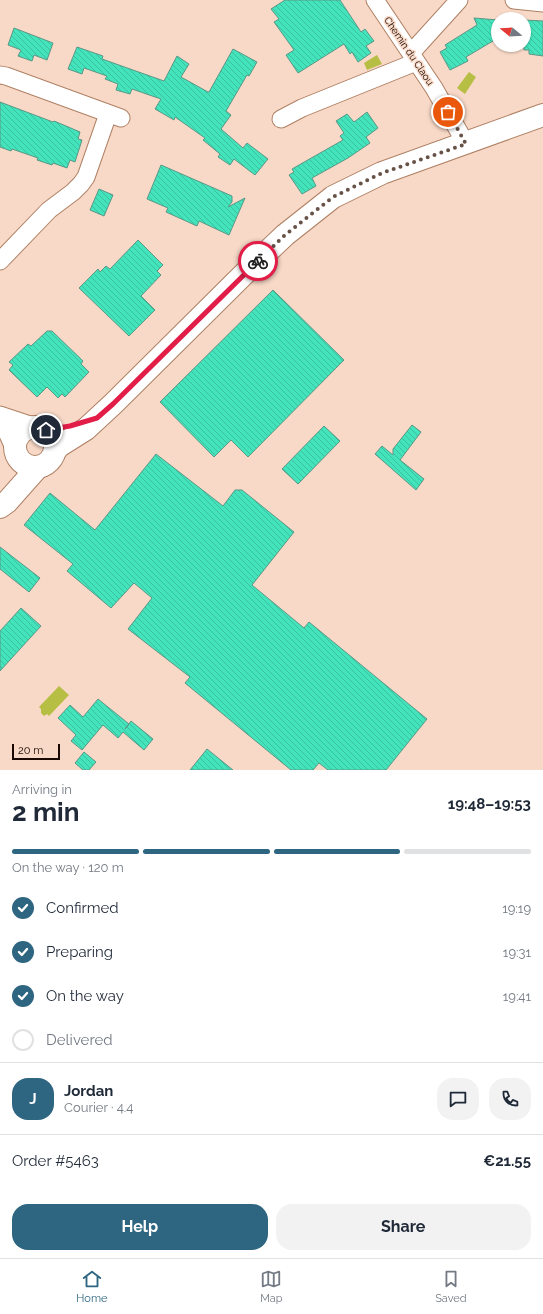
<!DOCTYPE html>
<html lang="en">
<head>
<meta charset="utf-8">
<style>
	body { margin:0; font-family:Raleway,sans-serif; background:#f2f2f3; color:#1f2937; height:100vh; display:flex; flex-direction:column; font-size:15px; white-space:nowrap }
	* { box-sizing:border-box; margin:0 }
	p { font-size:13px; color:#747a83 }
	.icon { flex:none; width:22px; height:22px; fill:none; stroke:currentColor; stroke-width:2; stroke-linecap:round; stroke-linejoin:round }
	.map { position:relative; height:770px; overflow:hidden }
	.side { display:flex; flex-direction:column; background:#fff; flex:1 }
	.side>* { flex:none }
	.needle { width:26px; rotate:288deg }
	.buttons { position:absolute; left:491px; top:12px; display:grid; gap:8px }
	.buttons a { display:grid; place-items:center; width:40px; height:40px; border-radius:50%; background:#fff; box-shadow:0 1px 3px #0004; font-size:20px }
	.scale { position:absolute; left:12px; bottom:10px; width:48px; box-sizing:border-box; padding-left:4px; border:2px solid #190902; border-top:0; font-size:11px; line-height:14px; white-space:nowrap; color:#190902; -webkit-text-stroke:3px #f8d9c7; paint-order:stroke }
	.pin { position:absolute; display:grid; place-items:center; width:34px; height:34px; color:#fff; margin:-17px; border:2px solid #fff; border-radius:50%; box-shadow:0 1px 4px #0007 }
	.courier { position:absolute; display:grid; place-items:center; width:40px; height:40px; margin:-20px; border:3px solid #e11d48; border-radius:50%; background:#fff; color:#222; box-shadow:0 1px 5px #0007 }
	.head em { font-style:normal; font-weight:700 }
	.head div { display:flex; flex-direction:column-reverse }
	.head { display:flex; align-items:center; justify-content:space-between; height:68px; padding:0 12px }
	h1 { font-size:26px; font-weight:700; line-height:30px }
	.bar { display:grid; grid-template-columns:repeat(4,1fr); gap:6px 4px; align-content:center; height:48px; padding:0 12px }
	.bar i { height:5px; border-radius:3px; background:#e0e1e3 }
	.bar .active { background:#2e6580 }
	.bar p { grid-column:span 4 }
	.line { display:flex; align-items:center; gap:10px; padding:0 12px; border-top:1px solid #e0e1e3 }
	.line div { flex:1 }
	.round { display:grid; place-items:center; flex:none; width:42px; height:42px; border-radius:16px; background:#f2f2f3 }
	ol { padding:0 12px; list-style:none }
	li { display:flex; align-items:center; gap:12px; height:44px }
	li p { margin-inline-start:auto }
	li .icon { padding:4px; border-radius:50%; background:#2e6580; color:#fff; stroke-width:4 }
	li:last-child { color:#747a83 }
	li i { width:22px; height:22px; border:2px solid #e0e1e3; border-radius:50% }
	.primary-button { display:flex; gap:8px; margin-top:auto; padding:8px 12px }
	.primary-button a { flex:1; height:46px; border-radius:16px; background:#2e6580; color:#fff; font-size:16px; font-weight:700; line-height:46px; text-align:center }
	.primary-button a+a { background:#f2f2f3; color:#1f2937 }
	.dock { display:flex; justify-content:space-around; align-items:center; height:56px; border-top:1px solid #e0e1e3; background:#fff; font-size:11px; color:#747a83 }
	.dock a { display:grid; justify-items:center; gap:2px }
	.dock .active { color:#2e6580 }
	.map>svg:first-child { display:block }
	.water { fill:#b7be44 }
	.building { fill:url(#building-back-hatch); stroke:#5a9785 }
	.lines { fill:none; stroke-linecap:round; stroke-linejoin:round }
	.street-casing { stroke:#af8064; stroke-width:19 }
	.secondary-casing { stroke:#af8064; stroke-width:24 }
	.street { stroke:#fff; stroke-width:17 }
	.secondary { stroke:#fff; stroke-width:22 }
	.done { stroke:#675247; stroke-width:4; stroke-dasharray:0 7.2 }
	.route { stroke:#e11d48; stroke-width:5 }
	.labels { text-anchor:middle; dominant-baseline:central; stroke-width:3; stroke-linejoin:round; paint-order:stroke }
	.street-label { font-size:10px; fill:#190902; stroke:#f8d9c7 }
</style>
</head>
<body>
<div class="map">
<svg width="543" height="770" viewBox="0 0 543 770">
	<defs>
		<pattern id="building-back-hatch" width="6" height="6" patternUnits="userSpaceOnUse"><rect width="6" height="6" fill="#43e4bc"/><path d="M-1 5l2 2M0 0l6 6M5-1l2 2" fill="none" stroke="#3ac2a0"/></pattern>
	</defs>
	<rect width="100%" height="100%" fill="#f8d9c7"/>
	<!-- water -->
	<g class="water">
		<path d="M377 55 382 64 367 70 364 63Z"/>
		<path d="M469 72 476 77 465 94 457 88Z"/>
		<path d="M59 686 69 695 49 716 47 714 44 716 41 713V709L39 707Z"/>
	</g>
	<!-- building -->
	<g class="building">
		<path d="M285 0H340L361 32 365 29 374 41 366 46 371 53 358 62 352 52 350 54 344 44 298 73 286 55 294 50 274 22 279 19 271 9Z"/>
		<path d="M474 18 498 20V38L466 57 468 61 450 70 440 52 447 48 445 45 477 25Z"/>
		<path d="M524 20 543 21V56L529 54V50H524Z"/>
		<path d="M14 28 53 43 47 60 34 55 32 61 18 56 21 50 8 45Z"/>
		<path d="M77 47 103 56 102 59 164 81 177 56 189 64 181 77 208 92H209L233 49 257 62 249 76 247 75 226 111 231 115 221 129 243 148 247 143 268 159 255 175 234 159 230 165 218 157 220 154 203 140 205 138 175 117 174 120 155 109 161 99 132 89 130 94 116 90 118 84 105 79 107 76 84 68 82 74 68 69Z"/>
		<path d="M0 102 53 122 54 121 66 126 80 132 78 139 82 140 75 162 70 160 67 168 53 163 52 165 37 160 38 158 12 149 11 151 0 147Z"/>
		<path d="M367 112 378 128 366 137 370 143 348 158 312 178 316 186 302 194 289 175 294 172 292 169 343 140 340 136 344 133 336 121 347 114 354 122Z"/>
		<path d="M161 165 232 196V202L228 207 245 198 229 235 199 221 197 226 166 212 168 208 147 199Z"/>
		<path d="M99 189 113 195 104 216 90 210Z"/>
		<path d="M138 240 163 265 157 271 161 275 141 296 155 310 129 336 79 288 98 269 100 272 106 266 110 269Z"/>
		<path d="M273 290 344 360 248 457 231 440 214 457 160 402Z"/>
		<path d="M47 331H52L83 361 81 364 89 372 65 397 62 394 58 398 47 387 37 397 9 370 13 365 9 362 28 344 31 346Z"/>
		<path d="M412 425 421 432 400 460 424 479 416 490 375 454 382 446 393 455V449Z"/>
		<path d="M324 426 340 441 298 484 282 469Z"/>
		<path d="M156 454 223 506 235 490H242L294 532 252 585 304 628 309 622 427 719 386 770H328L319 763 313 770H291L185 683 190 677 128 629 152 598 134 583 111 608 67 571 73 564 24 525 50 493 95 530Z"/>
		<path d="M0 547 40 578 29 592 0 569Z"/>
		<path d="M21 608 41 626 0 671V631Z"/>
		<path d="M98 699 129 724 125 729 131 721 153 739 144 750 123 732 118 738 103 725 82 750 71 741 76 735 58 718 70 705 83 717Z"/>
		<path d="M207 749 233 770H190Z"/>
		<path d="M84 752 96 762 89 770H83L75 763Z"/>
	</g>
	<g class="lines">
		<!-- street casing -->
		<g class="street-casing">
			<g id="street">
				<path d="M375 0 434 88 466 144"/>
				<path d="M514 0 543 3"/>
				<path d="M411 53 459 0"/>
				<path d="M0 75 6 76 121 118"/>
				<path d="M281 119 302 108 416 62"/>
				<path d="M0 261 49 210 73 192 81 184 86 177 108 114"/>
				<path d="M0 415 33 426"/>
				<path d="M0 417 15 450"/>
			</g>
		</g>
		<!-- secondary casing -->
		<g class="secondary-casing">
			<g id="secondary">
				<circle cx="35" cy="447" r="20"/>
				<path d="M55 451 59 446 86 429 113 404 243 275 285 235 333 197 382 173 543 115"/>
				<path d="M0 507 7 502 38 467"/>
			</g>
		</g>
		<!-- street -->
		<use href="#street" class="street"/>
		<!-- secondary -->
		<use href="#secondary" class="secondary"/>
	</g>
	<g class="lines">
		<!-- done -->
		<path class="done" d="M258 261 285 235 333 197 382 173 466 144 448 112"/>
		<!-- route -->
		<path class="route" d="M46 430 70 426 97 418 113 404 258 261"/>
	</g>
	<g class="labels">
		<!-- street labels -->
		<g class="street-label">
			<text transform="translate(409 51) rotate(56)">Chemin du Claou</text>
		</g>
	</g>
</svg>
<div class="buttons">
<a><svg class="needle" viewBox="-14 -14 28 28"><path d="M0-13l5 13h-10z" fill="#e53935"/><path d="M0 13l5-13h-10z" fill="#747a83"/></svg></a>
</div>
<div class="scale">20 m</div>
<div class="pin" style="left:448px;top:112px;background:#ea580c"><svg class="icon" aria-label="bag" viewBox="0 0 24 24"><path d="M5 8h14l-1 12H6zM9 8a3 3 0 0 1 6 0"/></svg></div>
<div class="pin" style="left:46px;top:430px;background:#1f2937"><svg class="icon" aria-label="home" viewBox="0 0 24 24"><path d="M3 11l9-7 9 7M6 9v11h12V9"/></svg></div>
<div class="courier" style="left:258px;top:261px"><svg class="icon" aria-label="bike" viewBox="0 0 24 24"><circle cx="6" cy="16" r="4"/><circle cx="18" cy="16" r="4"/><path d="M6 16l4-8h5l3 8M10 8l3 8H6M13 5h3"/></svg></div>
</div>
<section class="side">
<div class="head"><div><h1>2 min</h1><p>Arriving in</p></div><em>19:48–19:53</em></div>
<div class="bar"><i class="active"></i><i class="active"></i><i class="active"></i><i></i><p>On the way · 120 m</p></div>
<ol>
<li><svg class="icon" aria-label="check" viewBox="0 0 24 24"><path d="M5 12l5 5 9-10"/></svg>Confirmed<p>19:19</p></li>
<li><svg class="icon" aria-label="check" viewBox="0 0 24 24"><path d="M5 12l5 5 9-10"/></svg>Preparing<p>19:31</p></li>
<li><svg class="icon" aria-label="check" viewBox="0 0 24 24"><path d="M5 12l5 5 9-10"/></svg>On the way<p>19:41</p></li>
<li><i></i>Delivered</li>
</ol>
<div class="line" style="height:72px"><b class="round" style="background:#2e6580;color:#fff">J</b><div><b>Jordan</b><p>Courier · 4.4</p></div><a class="round"><svg class="icon" aria-label="chat" viewBox="0 0 24 24"><path d="M4 5h16v11H9l-5 4z"/></svg></a><a class="round"><svg class="icon" aria-label="phone" viewBox="0 0 24 24"><path d="M5 4h4l2 5-3 2q2 4 5 5l2-3 5 2v4C11 20 4 13 5 4z"/></svg></a></div>
<div class="line" style="height:52px"><div>Order #5463</div><b>€21.55</b></div>
<div class="primary-button"><a>Help</a><a>Share</a></div>
</section>
<nav class="dock">
<a class="active"><svg class="icon" aria-label="home" viewBox="0 0 24 24"><path d="M3 11l9-7 9 7M6 9v11h12V9"/></svg>Home</a>
<a><svg class="icon" aria-label="map" viewBox="0 0 24 24"><path d="M3 6l6-2 6 2 6-2v14l-6 2-6-2-6 2zM9 4v14M15 6v14"/></svg>Map</a>
<a><svg class="icon" aria-label="saved" viewBox="0 0 24 24"><path d="M7 4h10v16l-5-4-5 4z"/></svg>Saved</a>
</nav>
</body>
</html>
